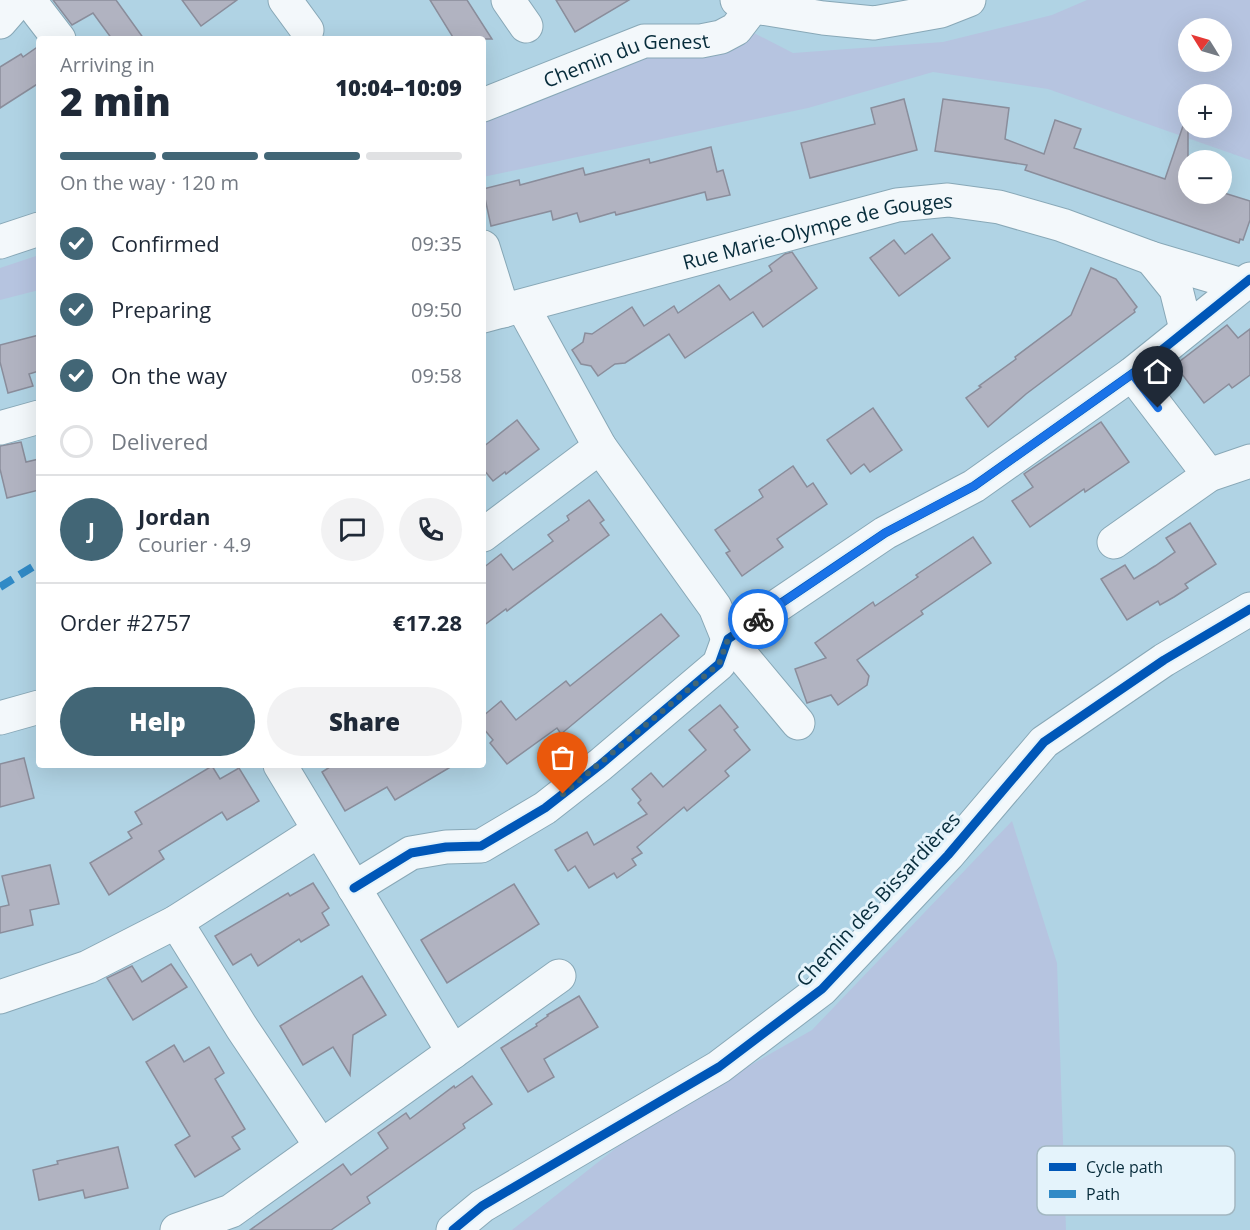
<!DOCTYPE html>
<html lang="en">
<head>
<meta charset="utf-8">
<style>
	body { margin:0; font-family:"Open Sans",sans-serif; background:#f2f2f3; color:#1f2937; height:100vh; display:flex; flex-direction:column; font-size:22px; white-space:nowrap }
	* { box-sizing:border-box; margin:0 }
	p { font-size:20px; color:#747a83 }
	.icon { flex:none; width:33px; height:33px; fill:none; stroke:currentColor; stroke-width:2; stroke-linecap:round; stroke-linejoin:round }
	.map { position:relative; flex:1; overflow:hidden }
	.drawer { position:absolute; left:36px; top:36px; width:450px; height:732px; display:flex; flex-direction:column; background:#fff; border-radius:6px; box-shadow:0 6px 24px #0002 }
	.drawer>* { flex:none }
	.needle { width:39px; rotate:307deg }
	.fabs { position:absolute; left:1178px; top:18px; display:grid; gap:12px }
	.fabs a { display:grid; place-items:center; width:54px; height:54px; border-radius:50%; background:#fff; box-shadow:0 6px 24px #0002; font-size:30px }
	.pin { position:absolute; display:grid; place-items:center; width:51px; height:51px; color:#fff; margin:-62px -26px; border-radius:50% 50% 50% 0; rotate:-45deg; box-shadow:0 0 6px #0007 }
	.pin .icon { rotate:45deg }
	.courier { position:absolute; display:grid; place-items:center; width:60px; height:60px; margin:-30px; border:4px solid #1a73e8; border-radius:50%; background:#fff; color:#222; box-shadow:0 2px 8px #0007 }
	.overview em { font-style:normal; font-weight:800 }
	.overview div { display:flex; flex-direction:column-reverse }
	.overview { display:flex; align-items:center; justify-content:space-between; height:102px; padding:0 24px }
	h1 { font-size:39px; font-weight:800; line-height:45px }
	.bar { display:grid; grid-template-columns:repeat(4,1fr); gap:9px 6px; align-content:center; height:72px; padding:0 24px }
	.bar i { height:8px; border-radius:4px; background:#e0e1e3 }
	.bar .on { background:#426676 }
	.bar p { grid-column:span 4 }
	.line { display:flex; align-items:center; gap:15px; padding:0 24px; border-top:2px solid #e0e1e3 }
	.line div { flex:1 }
	.round { display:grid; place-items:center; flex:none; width:63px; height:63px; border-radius:32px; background:#f2f2f3 }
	ol { padding:0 24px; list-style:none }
	li { display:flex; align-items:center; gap:18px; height:66px }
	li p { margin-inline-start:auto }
	li .icon { padding:6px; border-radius:50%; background:#426676; color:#fff; stroke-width:4 }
	li:last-child { color:#747a83 }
	li i { width:33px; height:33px; border:3px solid #e0e1e3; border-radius:50% }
	.primary-button { display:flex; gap:12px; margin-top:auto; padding:12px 24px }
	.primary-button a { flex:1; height:69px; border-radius:36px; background:#426676; color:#fff; font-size:24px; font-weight:800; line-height:69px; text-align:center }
	.primary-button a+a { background:#f2f2f3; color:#1f2937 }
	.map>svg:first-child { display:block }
	.green { fill:#b6c4e0; fill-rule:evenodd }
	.building { fill:#b1b3c1; stroke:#8a8d9b; stroke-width:1.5 }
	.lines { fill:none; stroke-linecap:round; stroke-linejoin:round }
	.minor-casing { stroke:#88a8b7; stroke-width:35 }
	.minor { stroke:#f3f8fb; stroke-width:33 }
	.quiet { stroke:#318ac6; stroke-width:8; stroke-dasharray:15 8; stroke-linecap:butt }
	.cycleway-casing { stroke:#e4f3fb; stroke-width:13 }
	.cycleway { stroke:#0057b8; stroke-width:9 }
	.done { stroke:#426676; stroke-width:6; stroke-dasharray:0 10.8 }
	.route { stroke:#1a73e8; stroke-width:8 }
	.labels { text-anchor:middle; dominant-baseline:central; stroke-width:6; stroke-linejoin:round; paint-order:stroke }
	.street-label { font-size:20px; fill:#072c3b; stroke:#e4f3fb }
	.key { fill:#e4f3fb; stroke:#a2b7c1; stroke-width:1.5 }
	.key-label { font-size:16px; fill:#072c3b }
</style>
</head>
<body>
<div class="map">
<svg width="1250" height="1230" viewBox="0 0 1250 1230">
	<rect width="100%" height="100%" fill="#b0d3e4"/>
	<!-- green -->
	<g class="green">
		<path d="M1087 0H1250V160L1048 89 933 72 808 108 483 177V107L638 56 752 32 793 53 943 42 1052 15ZM1188 28H1221V62H1188ZM1188 94H1221V128H1188Z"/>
		<path d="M39 255V290L0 300V268Z"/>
		<path d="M1012 821 1057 963 1066 1230H512L644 1126 812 1030Z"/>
	</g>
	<!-- building -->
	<g class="building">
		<path d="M53 0H116L144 39H112L93 13 72 25Z"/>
		<path d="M182 0H237L201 26Z"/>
		<path d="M430 0H467L492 39H454Z"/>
		<path d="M556 0H629L575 32Z"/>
		<path d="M39 46V83L0 108V67L21 54 23 57Z"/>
		<path d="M904 99 917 150 810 178 801 143 875 124 871 108Z"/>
		<path d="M943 99 1009 108 1005 139 1044 154 1055 120 1081 129 1074 148 1165 179 1184 123 1188 124V194H1221V192L1250 201V220L1243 240 1240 239 1239 243 1025 170 1027 165 935 151Z"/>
		<path d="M711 147 717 172 723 170 730 195 707 200 705 192 616 215 615 212 580 222 577 213 553 220 551 211 491 226 483 189 519 180 520 185 583 168 585 175 649 159 650 163Z"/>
		<path d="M932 234 950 258 899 296 870 258 894 240 905 254Z"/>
		<path d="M792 252 817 288 763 327 753 312 685 358 669 334 625 363 615 364 598 376 591 366 581 364 572 350 583 342 585 333 592 334 632 307 644 326 674 306 678 313 719 285 730 300 772 271 769 266 785 254Z"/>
		<path d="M1091 268 1116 279 1137 307 1134 310 1135 312 1026 394 988 427 966 398 981 387 979 386 1016 359 1015 357 1071 315Z"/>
		<path d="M1227 325 1238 338 1250 329V375L1232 388 1229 384 1204 403 1175 365Z"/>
		<path d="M39 335V371L29 374 33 386 8 393 0 362V345Z"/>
		<path d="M873 408 902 450 870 472 864 464 851 474 827 440Z"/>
		<path d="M517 420 539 449 506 474 505 472 493 481 483 469V447Z"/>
		<path d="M1101 422 1129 462 1085 492 1084 489 1030 527 1012 501 1033 487 1024 474Z"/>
		<path d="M21 442 26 462 39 459V490L7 498 0 469V446Z"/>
		<path d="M793 466 807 487 813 483 827 504 777 539 783 547 742 576 726 553 730 551 715 530 763 497 759 490Z"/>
		<path d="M589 500 604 520 600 523 609 535 507 611 506 609 483 626V568L501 554 513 570 553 541 548 535 569 520 567 516Z"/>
		<path d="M1190 523 1216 564 1185 584 1188 588 1174 597 1160 605 1158 601 1127 620 1101 579 1125 565 1134 579 1155 566 1175 552 1166 538Z"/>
		<path d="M973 537 991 563 921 611 923 614 857 660 869 676 867 685 838 705 831 695 807 703 795 669 826 658 815 643 873 602 875 606 918 577 916 575Z"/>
		<path d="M661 614 679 636 561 734 557 728 507 764 490 743 493 740 483 728V716L501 701 516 720 566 681 570 686Z"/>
		<path d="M720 705 738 727 734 730 750 750 725 771 729 776 687 811 684 807 637 847 642 853 632 859 636 865 617 878 614 873 589 888 575 866 568 871 555 850 587 832 594 845 647 814 638 803 641 800 632 789 651 773 663 787 706 750 689 730Z"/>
		<path d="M24 758 34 798 0 807V764Z"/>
		<path d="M333 765H454L395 800 387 787 345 811 322 772Z"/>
		<path d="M212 766 220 779 239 768 259 801 227 820 222 812 159 851 164 859 109 895 90 863 132 838 128 832 142 824 135 812Z"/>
		<path d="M50 865 59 904 30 910 33 925 0 933V907L9 905 2 876Z"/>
		<path d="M313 883 329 908 322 913 329 925 301 942 299 939 258 966 251 954 233 965 215 936 288 893 290 896Z"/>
		<path d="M514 884 539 924 447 983 421 940Z"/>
		<path d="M171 964 187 987 133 1020 107 978 132 966 142 982Z"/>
		<path d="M362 976 386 1015 353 1035 350 1075 333 1047 303 1065 280 1026Z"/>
		<path d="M579 996 598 1027 544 1059 554 1077 528 1092 501 1048 537 1026 536 1024 548 1016 547 1015Z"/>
		<path d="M174 1045 184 1062 209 1047 224 1073 215 1079 245 1129 232 1137 240 1149 195 1177 175 1145 190 1136 146 1062Z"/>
		<path d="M472 1076 492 1104 463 1124 465 1128 367 1197 370 1203 331 1230H250L343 1164 351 1175 388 1148 378 1133 406 1113 410 1119 454 1086 455 1088Z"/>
		<path d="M118 1147 128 1188 85 1198 83 1190 39 1200 33 1170 58 1164 57 1161Z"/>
	</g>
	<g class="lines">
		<!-- minor casing -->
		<g class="minor-casing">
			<g id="minor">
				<path d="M29 0 59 39"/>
				<path d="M285 0 307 30"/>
				<path d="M508 0 526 26"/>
				<path d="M737 0 755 7 823 18 874 23 941 11 969 0"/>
				<path d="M0 22 19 0"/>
				<path id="s1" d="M483 105 644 41H701L721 37 736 29 758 0"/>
				<path d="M0 242 39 229"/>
				<path d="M483 247 503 311"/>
				<path d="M1151 258 1176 289 1186 329"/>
				<path d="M523 307 600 447 715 607 728 639 798 723"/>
				<path id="s2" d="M483 316 897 205 948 200 999 207 1062 225 1151 258 1242 285"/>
				<path d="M1132 374 1209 475"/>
				<path d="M0 428 39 417"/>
				<path d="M483 535 600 447"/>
				<path d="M1114 542 1209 475 1250 461"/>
				<path d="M0 718 39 707"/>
				<path d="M280 765 453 1052"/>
				<path d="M354 888 411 853 446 847 481 846 545 808 600 765 719 664 728 639 885 533 974 486 1132 374 1250 279"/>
				<path d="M176 922 242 1028 321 1146"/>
				<path d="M0 997 88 967 176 922 318 831"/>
				<path d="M177 1230 231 1211 559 976"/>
				<path d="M453 1230 482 1206 719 1067 822 989 948 855 1044 742 1164 660 1250 609"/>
			</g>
		</g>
		<!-- minor -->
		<use href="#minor" class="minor"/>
		<!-- quiet -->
		<path class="quiet" d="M0 587 39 563"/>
		<!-- cycleway casing -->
		<g class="cycleway-casing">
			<g id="cycleway">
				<path d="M354 888 411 853 446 847 481 846 545 808 600 765 719 664 728 639 885 533 974 486 1132 374 1250 279"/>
				<path d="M453 1230 482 1206 719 1067 822 989 948 855 1044 742 1164 660 1250 609"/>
			</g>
		</g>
		<!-- cycleway -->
		<use href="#cycleway" class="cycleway"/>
	</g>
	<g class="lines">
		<!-- done -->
		<path class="done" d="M563 794 719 664 728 639 758 619"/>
		<!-- route -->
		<path class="route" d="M758 619 885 533 974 486 1132 374 1158 408"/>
	</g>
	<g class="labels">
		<!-- street labels -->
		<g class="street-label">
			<text stroke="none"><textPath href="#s1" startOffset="152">Chemin du Genest</textPath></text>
			<text stroke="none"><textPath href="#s2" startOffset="346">Rue Marie-Olympe de Gouges</textPath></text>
			<text transform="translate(878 899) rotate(-47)">Chemin des Bissardières</text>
		</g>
	</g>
	<!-- legend -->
	<rect x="1037" y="1146" width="198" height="69" rx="9" class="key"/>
	<rect x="1049" y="1163" width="27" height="8" fill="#0057b8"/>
	<rect x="1049" y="1190" width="27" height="8" fill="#318ac6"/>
	<g class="key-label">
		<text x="1086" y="1173">Cycle path</text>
		<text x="1086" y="1200">Path</text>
	</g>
</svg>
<div class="fabs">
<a><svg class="needle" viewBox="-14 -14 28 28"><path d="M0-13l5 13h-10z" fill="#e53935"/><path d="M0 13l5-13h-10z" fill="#747a83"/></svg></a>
<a>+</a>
<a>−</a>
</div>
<div class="pin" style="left:563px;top:794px;background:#ea580c"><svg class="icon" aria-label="bag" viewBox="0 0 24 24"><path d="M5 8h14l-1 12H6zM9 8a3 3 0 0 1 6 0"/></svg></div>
<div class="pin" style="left:1158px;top:408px;background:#1f2937"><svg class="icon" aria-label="home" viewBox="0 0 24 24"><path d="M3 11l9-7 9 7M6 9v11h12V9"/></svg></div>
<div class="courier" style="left:758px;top:619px"><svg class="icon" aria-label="bike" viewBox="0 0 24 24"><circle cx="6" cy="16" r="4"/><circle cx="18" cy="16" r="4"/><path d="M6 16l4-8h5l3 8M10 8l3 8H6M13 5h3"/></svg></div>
<section class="drawer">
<div class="overview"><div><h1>2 min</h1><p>Arriving in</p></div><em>10:04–10:09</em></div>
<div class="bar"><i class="on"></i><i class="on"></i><i class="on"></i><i></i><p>On the way · 120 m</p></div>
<ol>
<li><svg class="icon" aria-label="check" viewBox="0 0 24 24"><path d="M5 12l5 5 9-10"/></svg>Confirmed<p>09:35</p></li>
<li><svg class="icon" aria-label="check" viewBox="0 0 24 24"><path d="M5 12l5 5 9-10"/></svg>Preparing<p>09:50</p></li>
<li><svg class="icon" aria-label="check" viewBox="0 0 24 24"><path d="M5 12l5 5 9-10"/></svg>On the way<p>09:58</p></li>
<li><i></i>Delivered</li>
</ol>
<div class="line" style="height:108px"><b class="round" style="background:#426676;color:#fff">J</b><div><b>Jordan</b><p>Courier · 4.9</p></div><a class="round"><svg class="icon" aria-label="chat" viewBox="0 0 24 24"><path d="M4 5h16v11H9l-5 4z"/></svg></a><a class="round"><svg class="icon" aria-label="phone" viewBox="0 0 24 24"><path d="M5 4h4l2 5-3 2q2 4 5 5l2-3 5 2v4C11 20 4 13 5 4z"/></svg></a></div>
<div class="line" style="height:78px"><div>Order #2757</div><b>€17.28</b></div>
<div class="primary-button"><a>Help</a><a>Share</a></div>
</section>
</div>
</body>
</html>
